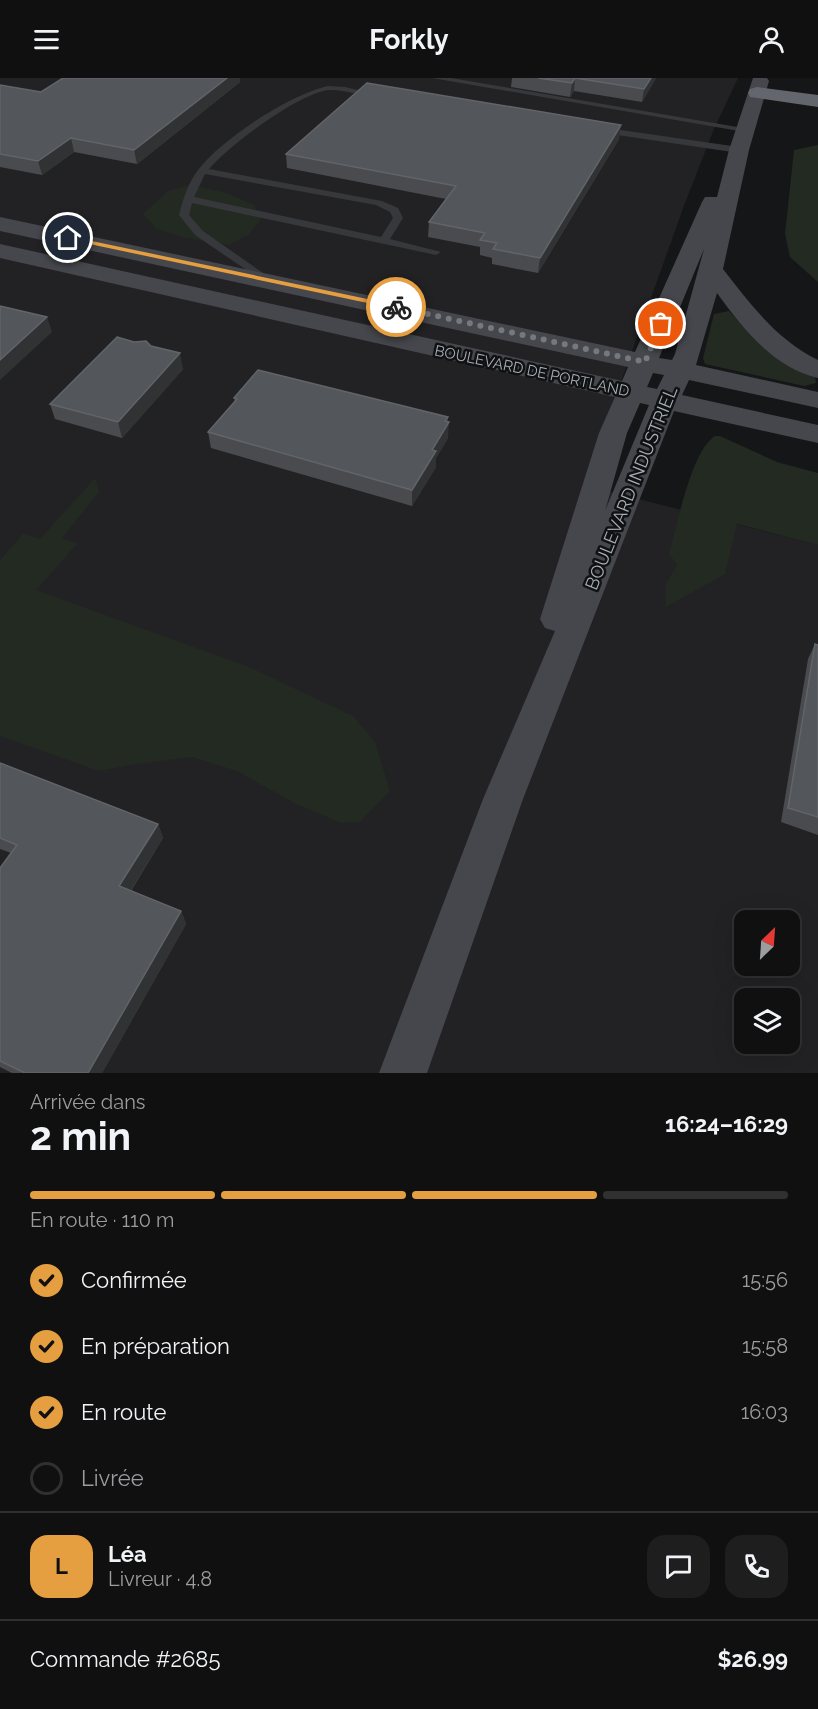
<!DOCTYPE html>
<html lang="fr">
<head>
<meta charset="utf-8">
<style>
	body { margin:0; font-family:Raleway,sans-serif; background:#1e1e1f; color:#f1f3f6; height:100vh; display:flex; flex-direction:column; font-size:22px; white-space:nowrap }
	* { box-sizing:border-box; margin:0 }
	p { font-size:20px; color:#9c9d9f }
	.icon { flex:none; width:33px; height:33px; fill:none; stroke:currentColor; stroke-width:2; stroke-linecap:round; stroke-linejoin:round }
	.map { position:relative; height:995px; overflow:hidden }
	.sheet { display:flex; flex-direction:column; background:#101011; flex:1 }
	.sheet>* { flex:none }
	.needle { width:39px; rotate:25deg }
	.tools { position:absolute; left:734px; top:832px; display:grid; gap:12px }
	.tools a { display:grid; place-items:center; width:66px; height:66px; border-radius:12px; background:#101011; box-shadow:0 6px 24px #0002,0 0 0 2px #303031; font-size:30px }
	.pin { position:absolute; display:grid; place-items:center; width:51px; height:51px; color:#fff; margin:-26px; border:3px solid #fff; border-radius:50%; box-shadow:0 2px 6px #0007 }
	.courier { position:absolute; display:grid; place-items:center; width:60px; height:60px; margin:-30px; border:4px solid #e59e40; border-radius:50%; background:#fff; color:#222; box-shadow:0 2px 8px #0007 }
	.head em { font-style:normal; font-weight:700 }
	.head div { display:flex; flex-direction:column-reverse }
	.head { display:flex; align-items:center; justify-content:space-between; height:102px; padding:0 30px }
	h1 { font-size:39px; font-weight:700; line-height:45px }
	.bar { display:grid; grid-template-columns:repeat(4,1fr); gap:9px 6px; align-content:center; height:72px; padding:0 30px }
	.bar i { height:8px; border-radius:4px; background:#303031 }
	.bar .selected { background:#e59e40 }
	.bar p { grid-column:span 4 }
	.line { display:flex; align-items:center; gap:15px; padding:0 30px; border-top:2px solid #303031 }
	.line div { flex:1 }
	.round { display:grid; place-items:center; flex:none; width:63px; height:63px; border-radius:18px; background:#1e1e1f }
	ol { padding:0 30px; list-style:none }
	li { display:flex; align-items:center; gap:18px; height:66px }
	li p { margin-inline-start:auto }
	li .icon { padding:6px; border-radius:50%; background:#e59e40; color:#111; stroke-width:4 }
	li:last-child { color:#9c9d9f }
	li i { width:33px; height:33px; border:3px solid #303031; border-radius:50% }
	header { display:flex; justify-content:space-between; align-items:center; height:78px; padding:0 30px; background:#101011; font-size:27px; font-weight:700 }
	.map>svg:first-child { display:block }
	.built { fill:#222224; fill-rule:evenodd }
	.green { fill:#222a22 }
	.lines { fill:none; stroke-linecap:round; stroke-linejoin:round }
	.service { fill:#37383c; fill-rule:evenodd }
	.secondary { fill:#45474c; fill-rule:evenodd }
	.motorway { fill:#63666c; fill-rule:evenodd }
	.wall { fill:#494b4f }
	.shaded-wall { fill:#303234 }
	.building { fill:#53565a; stroke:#616468; stroke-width:1.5 }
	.route { fill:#e59e40 }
	.done { stroke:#75797e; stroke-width:6; stroke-dasharray:0 10.8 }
	.labels { text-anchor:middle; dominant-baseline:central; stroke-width:5; stroke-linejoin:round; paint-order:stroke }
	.far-street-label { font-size:15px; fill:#a8aeb6; stroke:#101112 }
	.street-label { font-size:18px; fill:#a8aeb6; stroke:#101112 }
</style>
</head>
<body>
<header><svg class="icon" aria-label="menu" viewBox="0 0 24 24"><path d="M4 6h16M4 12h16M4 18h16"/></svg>Forkly<svg class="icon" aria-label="person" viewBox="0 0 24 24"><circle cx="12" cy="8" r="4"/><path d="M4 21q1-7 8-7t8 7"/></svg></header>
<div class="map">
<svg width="818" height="995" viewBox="0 0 818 995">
	<rect width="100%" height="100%" fill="#151617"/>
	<!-- built -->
	<path class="built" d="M0 0H738L714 51 685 125 584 407 818 467V995H0ZM744 843H789V888H744ZM744 921H789V966H744Z"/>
	<!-- green -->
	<g class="green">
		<path d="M818 67V204L790 179 785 156 794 72Z"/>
		<path d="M189 107 224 114 254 127 261 142 248 157 228 167 182 159 157 151 143 136 168 113Z"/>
		<path d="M729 233 763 269 815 299 816 305 804 308 705 286 703 280 714 236Z"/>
		<path d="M715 358H720L777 384 818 395V467L737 446 725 496 666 529V506L677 487 669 476C677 448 691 373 715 358Z"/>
		<path d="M95 400 99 414 62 460 77 466 36 512 249 589 353 638 375 664 390 713 360 744 341 745 296 726 237 693 192 679 129 687 99 693 0 658V482L23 456 40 461Z"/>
	</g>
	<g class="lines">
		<!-- service -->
		<g class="service">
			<path d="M432 0H451L749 51 745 54Z"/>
			<path d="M328 8 345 9 378 17 374 20C359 17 343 11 328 12 296 17 230 67 209 91L382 123 398 130 403 140 390 161 441 174 436 177 192 125 189 137 203 153 273 202 264 204 195 157 179 137C183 121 188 105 198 92 223 60 289 17 328 8ZM205 96 376 127 390 134 393 140 381 159 194 119Z"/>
			<path d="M600 49 739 69 744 72 739 75 597 54V50Z"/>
		</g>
		<!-- secondary -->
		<path class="secondary" d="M753 0H767L769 3 749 72 723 191C751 227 776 261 818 282V300C773 289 743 251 717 215L696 287 818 314V330L689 302 682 317 818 347V365L674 333 523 721 427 995H379L483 721 555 553 545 550 540 541 599 355 615 319 0 180V166L622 303 628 289 0 153V139L635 274 702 124 705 119H717L729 72ZM704 171 675 276 672 282 659 280ZM653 295 664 297 657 311 647 309ZM640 325 649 327 605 433 627 355Z"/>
		<!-- motorway -->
		<path class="motorway" d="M757 9 818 17V29L750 19 748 15 750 11Z"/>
	</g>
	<!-- wall -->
	<g class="wall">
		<path d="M512 0H656L642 24 574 13 570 19 511 9Z"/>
		<path d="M240 4 137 86 74 74 42 97 0 89V7L41 14Z"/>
		<path d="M619 61 538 195 492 186V180L480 177V169L428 159 429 144 446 121 287 90 286 76Z"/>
		<path d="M151 268 183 291 122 360 55 341 50 326Z"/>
		<path d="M234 320 448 339V360L436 380V389L412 428 211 370 208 354 235 324Z"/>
		<path d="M815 566 818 567V757L781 744 808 581Z"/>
		<path d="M0 685 158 746 163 760 131 813 181 833 186 846 102 995H12L0 989V790L11 775 0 771Z"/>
	</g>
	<!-- shaded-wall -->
	<g class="shaded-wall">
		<path d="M227 0H240V4L137 86 134 72Z"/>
		<path d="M575 0 574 13 570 19 572 5Z"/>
		<path d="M651 0H656L642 24 644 11Z"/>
		<path d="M621 47 619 61 538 195 540 180Z"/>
		<path d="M71 60 74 74 42 97 38 83Z"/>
		<path d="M47 239 52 254 0 302V282Z"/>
		<path d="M180 275 183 291 122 360 118 344Z"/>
		<path d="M448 339 447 346 449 344 448 360 436 380V389L412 428V412Z"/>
		<path d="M158 746 163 760 125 822 119 808Z"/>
		<path d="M181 833 186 846 102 995H88Z"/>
	</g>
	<!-- building -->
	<g class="building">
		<path d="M63 0H227L134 72 71 60 38 83 0 76V7L41 14Z"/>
		<path d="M538 0H651L644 11 575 0 572 5Z"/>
		<path d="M367 5 621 47 540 180 493 171 497 165 480 162 485 155 429 144 456 108 286 76Z"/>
		<path d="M0 228 47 239 0 282Z"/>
		<path d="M117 259 134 264 146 263 151 268 180 275 118 344 50 326Z"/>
		<path d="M258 292 448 339 445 343 449 344 432 372 436 373 412 412 208 354 237 321 234 320Z"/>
		<path d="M815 566 818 567V739L788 730Z"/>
		<path d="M0 685 158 746 119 808 181 833 88 995H25L0 983V790L17 767 0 760Z"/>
	</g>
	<!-- route -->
	<path class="route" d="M68 158 396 227 400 229 396 231 66 161Z"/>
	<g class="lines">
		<!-- done -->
		<path class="done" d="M396 229 645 284 661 246"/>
	</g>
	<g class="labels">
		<!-- far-street labels -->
		<g class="far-street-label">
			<text transform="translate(532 293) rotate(12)">BOULEVARD DE PORTLAND</text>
		</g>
		<!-- street labels -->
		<g class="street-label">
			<text transform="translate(631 410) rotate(-68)">BOULEVARD INDUSTRIEL</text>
		</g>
	</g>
</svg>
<div class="tools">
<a><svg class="needle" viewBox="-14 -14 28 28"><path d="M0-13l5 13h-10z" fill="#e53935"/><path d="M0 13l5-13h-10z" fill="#9c9d9f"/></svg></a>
<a><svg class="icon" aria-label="layers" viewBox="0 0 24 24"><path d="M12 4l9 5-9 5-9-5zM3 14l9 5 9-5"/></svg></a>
</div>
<div class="pin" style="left:661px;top:246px;background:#ea580c"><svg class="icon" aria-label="bag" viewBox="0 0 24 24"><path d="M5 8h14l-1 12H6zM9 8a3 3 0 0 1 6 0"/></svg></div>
<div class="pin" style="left:68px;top:160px;background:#1f2937"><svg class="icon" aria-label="home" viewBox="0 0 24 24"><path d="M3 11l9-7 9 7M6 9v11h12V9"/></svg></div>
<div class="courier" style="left:396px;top:229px"><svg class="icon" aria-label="bike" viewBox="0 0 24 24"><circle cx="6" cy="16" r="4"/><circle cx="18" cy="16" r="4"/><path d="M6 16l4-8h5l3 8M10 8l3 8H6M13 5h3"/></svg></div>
</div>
<section class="sheet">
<div class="head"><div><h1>2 min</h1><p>Arrivée dans</p></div><em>16:24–16:29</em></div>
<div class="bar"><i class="selected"></i><i class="selected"></i><i class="selected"></i><i></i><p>En route · 110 m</p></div>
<ol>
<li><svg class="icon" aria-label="check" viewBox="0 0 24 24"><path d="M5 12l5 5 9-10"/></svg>Confirmée<p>15:56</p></li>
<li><svg class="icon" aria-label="check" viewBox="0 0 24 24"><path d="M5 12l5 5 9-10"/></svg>En préparation<p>15:58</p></li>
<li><svg class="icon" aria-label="check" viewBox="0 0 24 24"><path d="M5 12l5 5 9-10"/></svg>En route<p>16:03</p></li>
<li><i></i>Livrée</li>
</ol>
<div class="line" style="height:108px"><b class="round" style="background:#e59e40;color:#111">L</b><div><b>Léa</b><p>Livreur · 4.8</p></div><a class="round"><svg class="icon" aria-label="chat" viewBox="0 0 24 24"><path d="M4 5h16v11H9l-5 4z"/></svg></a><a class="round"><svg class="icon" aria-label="phone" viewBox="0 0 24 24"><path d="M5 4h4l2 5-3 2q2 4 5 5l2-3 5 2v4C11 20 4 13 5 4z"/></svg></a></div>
<div class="line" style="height:78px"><div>Commande #2685</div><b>$26.99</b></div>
</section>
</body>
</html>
